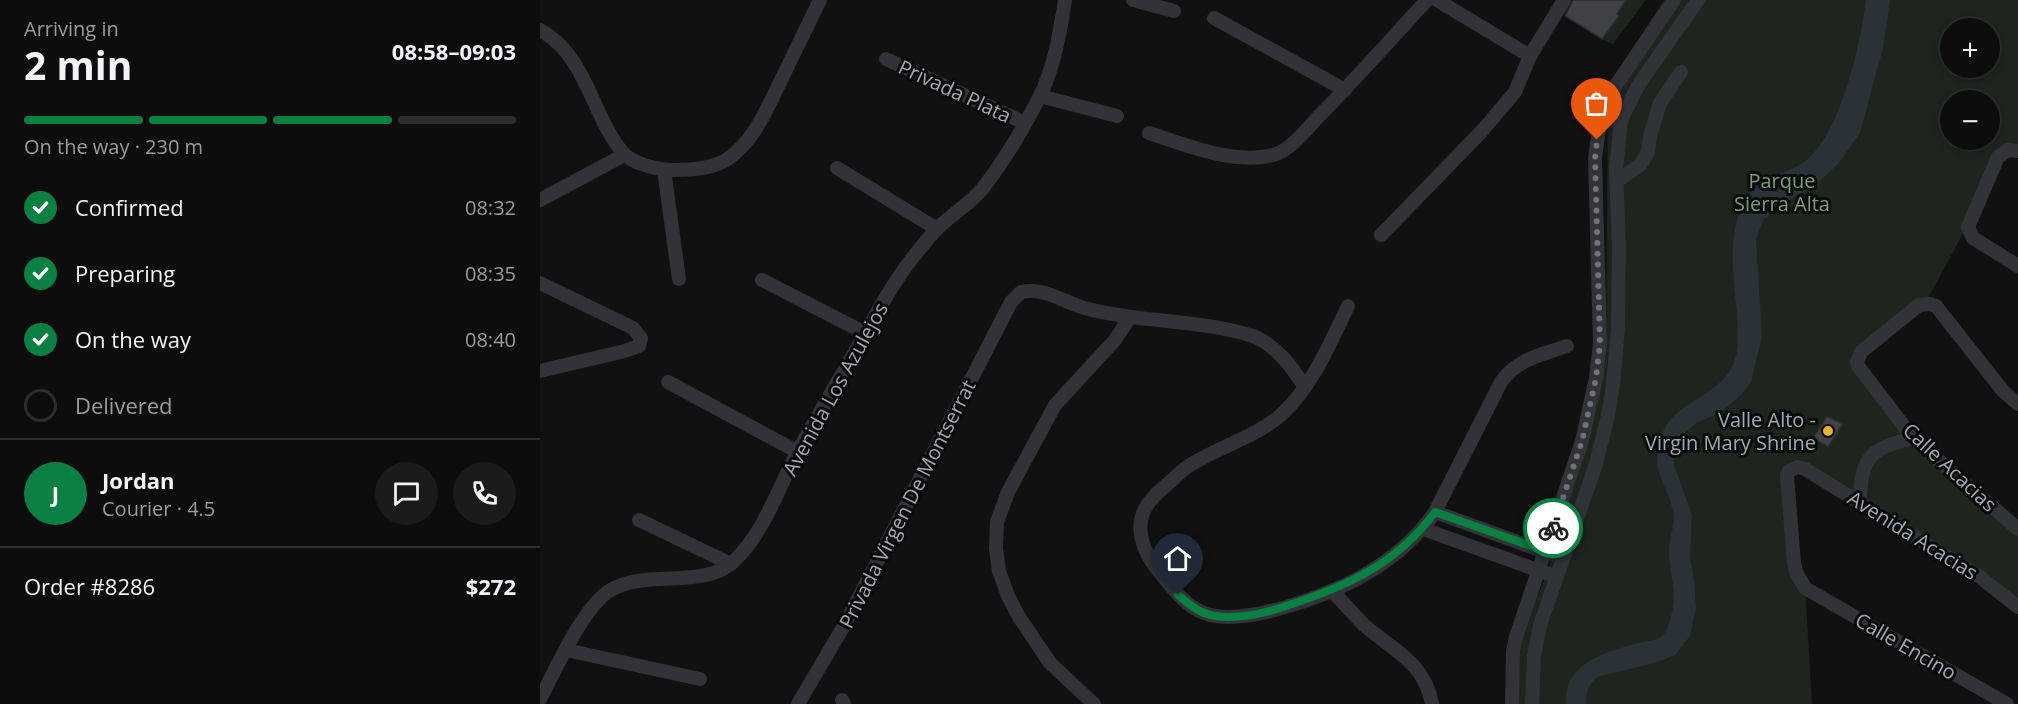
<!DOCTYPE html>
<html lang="en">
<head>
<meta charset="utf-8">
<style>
	body { margin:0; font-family:"Open Sans",sans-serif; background:#1b1b1c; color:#f1f3f6; height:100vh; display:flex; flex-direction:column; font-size:22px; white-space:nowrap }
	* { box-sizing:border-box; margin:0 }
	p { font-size:20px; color:#9a9c9e }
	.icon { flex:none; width:33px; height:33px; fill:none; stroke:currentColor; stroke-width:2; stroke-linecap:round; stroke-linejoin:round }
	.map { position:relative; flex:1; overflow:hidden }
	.details { display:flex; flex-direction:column; background:#0d0d0e; width:540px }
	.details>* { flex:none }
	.fabs { position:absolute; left:1400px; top:18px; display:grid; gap:12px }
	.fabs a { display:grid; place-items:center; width:60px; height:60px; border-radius:50%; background:#0d0d0e; box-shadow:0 3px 9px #0003,0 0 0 2px #2d2d2e; font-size:30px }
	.pin { position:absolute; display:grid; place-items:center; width:51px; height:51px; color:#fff; margin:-62px -26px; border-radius:50% 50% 50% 0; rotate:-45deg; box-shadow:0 0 6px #0007 }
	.pin .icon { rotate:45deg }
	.courier { position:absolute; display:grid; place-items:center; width:60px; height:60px; margin:-30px; border:4px solid #0b8043; border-radius:50%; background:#fff; color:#222; box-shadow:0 2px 8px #0007 }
	.headline em { font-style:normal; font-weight:700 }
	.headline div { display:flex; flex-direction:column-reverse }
	.headline { display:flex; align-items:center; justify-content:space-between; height:102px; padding:0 24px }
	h1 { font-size:39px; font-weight:700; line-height:45px }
	.bar { display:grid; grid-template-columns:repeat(4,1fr); gap:9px 6px; align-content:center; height:72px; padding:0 24px }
	.bar i { height:8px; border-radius:4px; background:#2d2d2e }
	.bar .selected { background:#0b8043 }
	.bar p { grid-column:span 4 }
	.line { display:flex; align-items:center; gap:15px; padding:0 24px; border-top:2px solid #2d2d2e }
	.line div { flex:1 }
	.round { display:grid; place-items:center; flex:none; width:63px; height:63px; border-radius:32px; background:#1b1b1c }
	ol { padding:0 24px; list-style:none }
	li { display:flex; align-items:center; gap:18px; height:66px }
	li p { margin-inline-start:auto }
	li .icon { padding:6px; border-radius:50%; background:#0b8043; color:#fff; stroke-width:4 }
	li:last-child { color:#9a9c9e }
	li i { width:33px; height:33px; border:3px solid #2d2d2e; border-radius:50% }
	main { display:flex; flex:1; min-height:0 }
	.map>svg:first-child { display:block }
	.green { fill:#1d251e; fill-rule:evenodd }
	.water { fill:#2a3137 }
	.building { fill:#404145; stroke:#2b2b2e; stroke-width:1.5 }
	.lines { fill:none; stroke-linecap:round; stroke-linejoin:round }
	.minor { stroke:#323337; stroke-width:14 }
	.done { stroke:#70727a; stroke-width:6; stroke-dasharray:0 10.8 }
	.route { stroke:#0b8043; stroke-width:8 }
	.poi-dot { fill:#e6b335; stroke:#0c0c0d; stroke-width:2 }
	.labels { text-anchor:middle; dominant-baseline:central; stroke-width:6; stroke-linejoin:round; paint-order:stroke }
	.street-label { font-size:20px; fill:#a3a7b2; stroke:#0c0c0d }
	.park-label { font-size:20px; fill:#7b9c7e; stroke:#0c0c0d }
	.poi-label { font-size:20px; fill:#a3a7b2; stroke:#0c0c0d; text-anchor:end }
</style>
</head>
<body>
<main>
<section class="details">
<div class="headline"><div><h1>2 min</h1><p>Arriving in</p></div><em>08:58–09:03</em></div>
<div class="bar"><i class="selected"></i><i class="selected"></i><i class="selected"></i><i></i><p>On the way · 230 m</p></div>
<ol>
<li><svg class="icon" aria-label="check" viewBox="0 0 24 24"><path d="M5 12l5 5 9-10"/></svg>Confirmed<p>08:32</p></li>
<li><svg class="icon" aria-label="check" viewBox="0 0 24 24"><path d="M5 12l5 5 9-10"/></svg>Preparing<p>08:35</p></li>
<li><svg class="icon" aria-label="check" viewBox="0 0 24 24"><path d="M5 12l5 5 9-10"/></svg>On the way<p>08:40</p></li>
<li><i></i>Delivered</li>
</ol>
<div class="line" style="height:108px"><b class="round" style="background:#0b8043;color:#fff">J</b><div><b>Jordan</b><p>Courier · 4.5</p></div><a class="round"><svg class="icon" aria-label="chat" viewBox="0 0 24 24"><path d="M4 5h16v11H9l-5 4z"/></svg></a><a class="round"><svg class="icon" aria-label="phone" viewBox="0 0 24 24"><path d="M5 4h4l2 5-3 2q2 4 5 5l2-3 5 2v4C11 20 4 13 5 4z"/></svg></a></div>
<div class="line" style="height:78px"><div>Order #8286</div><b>$272</b></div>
</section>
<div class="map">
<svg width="1478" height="704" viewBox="0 0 1478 704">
	<rect width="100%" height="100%" fill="#111112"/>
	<!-- green -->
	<g class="green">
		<path d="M1085 0H1106L1073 44 1062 39 1079 16 1075 12Z"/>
		<path d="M1124 0H1478V144L1468 150 1385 304 1321 352 1324 374 1373 438 1478 529V608L1440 577 1254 460 1242 470 1265 588 1272 704H972L973 651 1007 574 1066 359 1068 86ZM1410 28H1449V68H1410ZM1410 100H1449V140H1410Z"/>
	</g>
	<!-- water -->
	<path class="water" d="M1326 0H1350L1343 48 1320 133 1299 163 1276 185 1248 201 1223 220 1216 240 1222 337 1211 382 1201 395 1180 413 1156 423 1140 437 1136 447 1134 465 1152 515 1150 558 1154 580 1156 608 1150 636 1135 655 1115 663 1057 677C1048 686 1046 692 1046 704H1026C1023 661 1070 651 1102 642 1109 641 1118 640 1123 635 1126 632 1128 626 1129 622 1140 593 1129 578 1129 551 1129 538 1136 523 1133 511 1126 480 1110 474 1121 437 1133 400 1176 400 1193 365 1200 349 1198 333 1197 316 1195 285 1188 248 1198 217 1206 194 1216 182 1240 174 1249 170 1260 166 1268 159 1302 127 1320 46 1326 0Z"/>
	<!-- building -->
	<g class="building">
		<path d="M1033 0H1086L1077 14 1079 16 1062 39 1025 16Z"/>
		<path d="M1287 416 1303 424 1288 447 1273 438Z"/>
	</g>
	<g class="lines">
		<!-- minor -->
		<g class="minor">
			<path d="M593 0 634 11"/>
			<path d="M897 0 990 56"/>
			<path d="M674 18 805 90"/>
			<path d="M0 30C47 56 51 114 83 153 93 164 119 170 133 170 151 170 171 169 186 160 216 141 229 103 244 74 256 49 268 25 280 0"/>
			<path d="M346 59 485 123"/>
			<path d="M500 96 577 116"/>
			<path d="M609 133C645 145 694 165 733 155 751 150 766 130 778 117 816 79 851 39 887 0"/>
			<path d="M1478 151 1468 150 1458 157 1428 227 1433 238 1478 266"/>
			<path d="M297 168 397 229"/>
			<path d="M124 170 139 279"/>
			<path d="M1076 182 1101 164 1108 152 1110 136 1120 103 1141 72"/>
			<path d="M0 200 84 155"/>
			<path d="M841 235 942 131 975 92 990 56 1024 0"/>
			<path d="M222 280 325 333"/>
			<path d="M0 283 93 328 101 338 99 346 85 351 0 371"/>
			<path d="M808 306C790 343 773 385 742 414 715 438 677 447 647 467 641 471 636 477 630 482 619 491 606 502 602 516 596 537 608 559 621 574 633 589 646 606 664 613 702 628 790 595 824 575 852 559 877 538 895 512L961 382C977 359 1001 355 1027 346"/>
			<path d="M128 382 258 452"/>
			<path d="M1478 404 1463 391 1396 306 1390 304 1379 305 1321 352 1317 362 1318 366 1373 438 1478 529"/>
			<path d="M1320 502C1321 456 1330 449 1373 438"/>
			<path d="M895 512 1011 554"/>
			<path d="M99 520 191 564"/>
			<path d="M883 529 1017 577"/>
			<path d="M792 591C803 602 813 614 824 625 853 650 885 663 892 704"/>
			<path d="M26 650 160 679"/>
			<path d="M0 699C16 669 42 609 69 591 105 568 162 590 193 562 225 532 238 488 258 451 277 417 296 384 316 350 334 318 351 285 374 256 382 247 389 236 398 228 412 214 430 204 443 188 464 161 483 129 499 98 514 68 520 33 525 0"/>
			<path d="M302 700 304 704"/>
			<path d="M258 704 305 624 471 302 481 292C506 287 524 303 548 309 602 323 659 319 713 336 737 346 751 366 765 387"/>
			<path d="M554 704 510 663 479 617 468 596 459 571 456 548 457 522 468 492 515 405 575 340 590 317"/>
			<path d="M972 704 973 651 976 637 1042 441 1056 378 1060 344 1055 158 1060 123 1072 91 1134 0"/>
			<path d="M992 704 994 656 1000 625 1055 467 1068 416 1073 385 1078 328 1079 246 1076 170 1081 120 1099 84 1158 0"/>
			<path d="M1467 704 1265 588 1256 572 1254 563 1247 475 1249 471 1257 467 1265 469 1440 577 1478 607"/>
		</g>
	</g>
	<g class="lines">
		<!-- done -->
		<path class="done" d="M1013 528 1042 441 1056 378 1060 344 1055 158 1057 140"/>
		<!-- route -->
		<path class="route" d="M638 595C646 602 654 609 664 613 688 622 723 614 746 606 805 587 857 564 895 512L1005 551 1013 528"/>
	</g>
	<!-- markers -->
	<circle class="poi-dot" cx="1288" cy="431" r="6"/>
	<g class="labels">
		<!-- street labels -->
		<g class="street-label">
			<text transform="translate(415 91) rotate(25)">Privada Plata</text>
			<text transform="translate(295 389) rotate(-61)">Avenida Los Azulejos</text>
			<text transform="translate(1410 467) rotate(43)">Calle Acacias</text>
			<text transform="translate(367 504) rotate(-63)">Privada Virgen De Montserrat</text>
			<text transform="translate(1373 535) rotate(32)">Avenida Acacias</text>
			<text transform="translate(1366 646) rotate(30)">Calle Encino</text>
		</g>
		<!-- park labels -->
		<g class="park-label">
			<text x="1242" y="180">Parque<tspan x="1242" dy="23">Sierra Alta</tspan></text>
		</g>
		<!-- poi labels -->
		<g class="poi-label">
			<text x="1276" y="419">Valle Alto -<tspan x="1276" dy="23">Virgin Mary Shrine</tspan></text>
		</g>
	</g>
</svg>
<div class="fabs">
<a>+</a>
<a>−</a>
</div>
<div class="pin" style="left:1057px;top:140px;background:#ea580c"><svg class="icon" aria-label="bag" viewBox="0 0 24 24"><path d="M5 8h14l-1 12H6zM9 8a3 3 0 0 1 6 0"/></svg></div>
<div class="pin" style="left:638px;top:595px;background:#1f2937"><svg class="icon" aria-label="home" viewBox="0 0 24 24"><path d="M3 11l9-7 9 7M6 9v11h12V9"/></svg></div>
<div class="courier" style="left:1013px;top:528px"><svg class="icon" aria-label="bike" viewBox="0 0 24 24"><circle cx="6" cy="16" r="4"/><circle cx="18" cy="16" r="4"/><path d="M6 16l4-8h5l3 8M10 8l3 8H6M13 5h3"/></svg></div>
</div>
</main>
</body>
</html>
